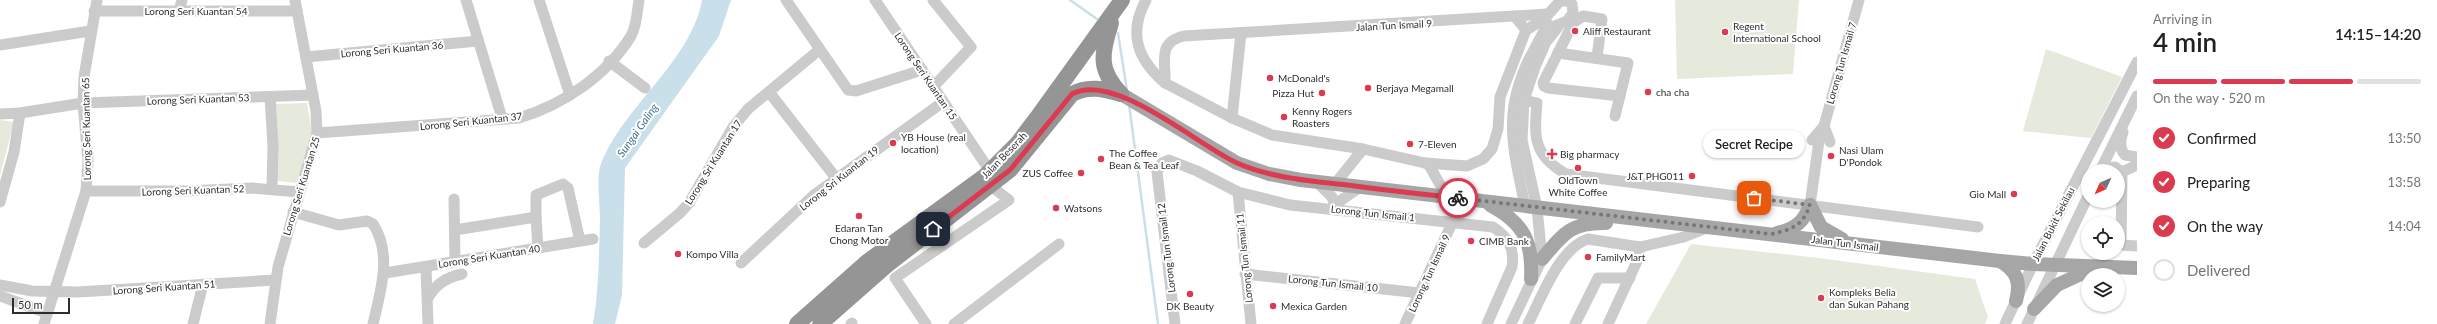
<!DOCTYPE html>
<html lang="en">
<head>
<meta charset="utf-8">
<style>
	body { margin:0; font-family:Lato,sans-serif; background:#f2f2f2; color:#202124; height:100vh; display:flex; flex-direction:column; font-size:15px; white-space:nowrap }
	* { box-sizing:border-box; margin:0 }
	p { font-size:13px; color:#757577 }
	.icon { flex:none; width:22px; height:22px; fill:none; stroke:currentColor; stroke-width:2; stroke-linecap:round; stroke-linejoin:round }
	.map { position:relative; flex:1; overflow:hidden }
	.details { display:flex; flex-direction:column; background:#fff; width:300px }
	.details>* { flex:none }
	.needle { width:26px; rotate:225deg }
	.tools { position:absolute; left:2081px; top:164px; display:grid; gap:8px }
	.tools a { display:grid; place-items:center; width:44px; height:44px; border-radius:50%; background:#fff; box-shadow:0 1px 3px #0004; font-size:20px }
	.scale { position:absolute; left:12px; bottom:10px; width:58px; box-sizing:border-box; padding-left:4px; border:2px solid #2e2e2e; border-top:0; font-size:11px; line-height:14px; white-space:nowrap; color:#2e2e2e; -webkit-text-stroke:3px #fff; paint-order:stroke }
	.pin { position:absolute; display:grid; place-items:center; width:34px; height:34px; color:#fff; margin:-17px; border-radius:8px; box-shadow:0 2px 6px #0006 }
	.courier { position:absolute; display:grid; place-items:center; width:40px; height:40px; margin:-20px; border:3px solid #db3a50; border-radius:50%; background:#fff; color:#222; box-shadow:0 1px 5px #0007 }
	.bubble { position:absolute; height:28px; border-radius:14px; background:#fff; box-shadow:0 1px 3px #0004; font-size:13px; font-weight:600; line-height:28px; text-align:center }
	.overview em { font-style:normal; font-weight:600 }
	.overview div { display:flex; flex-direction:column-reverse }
	.overview { display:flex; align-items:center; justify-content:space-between; height:68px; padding:0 16px }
	h1 { font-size:26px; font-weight:600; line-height:30px }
	.bar { display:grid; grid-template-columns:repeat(4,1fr); gap:6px 4px; align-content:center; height:48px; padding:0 16px }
	.bar i { height:5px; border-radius:3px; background:#e0e0e0 }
	.bar .on { background:#db3a50 }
	.bar p { grid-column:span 4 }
	ol { padding:0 16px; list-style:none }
	li { display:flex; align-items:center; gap:12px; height:44px }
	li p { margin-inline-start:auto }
	li .icon { padding:4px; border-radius:50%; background:#db3a50; color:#fff; stroke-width:4 }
	li:last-child { color:#757577 }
	li i { width:22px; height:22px; border:2px solid #e0e0e0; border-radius:50% }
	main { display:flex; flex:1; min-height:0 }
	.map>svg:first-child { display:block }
	.green { fill:#e5eadc }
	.water { fill:#c9dfe9 }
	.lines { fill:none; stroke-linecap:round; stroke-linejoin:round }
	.stream { stroke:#c9dfe9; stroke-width:2.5 }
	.minor { stroke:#cbcbcb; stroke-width:11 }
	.major { stroke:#a6a6a6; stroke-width:14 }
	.highway { stroke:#959595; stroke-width:16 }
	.done { stroke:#777; stroke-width:4; stroke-dasharray:0 7.2 }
	.route { stroke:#db3a50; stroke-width:5 }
	.poi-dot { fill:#db3a50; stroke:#fff; stroke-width:1.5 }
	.labels { text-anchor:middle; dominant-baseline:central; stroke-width:4; stroke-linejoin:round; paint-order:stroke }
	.street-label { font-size:10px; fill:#2e2e2e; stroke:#fff }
	.poi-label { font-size:10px; fill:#2e2e2e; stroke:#fff; text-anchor:start }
	.water-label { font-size:11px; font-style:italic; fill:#40738b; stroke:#fff }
</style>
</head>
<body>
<main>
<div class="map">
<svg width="2137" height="324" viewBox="0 0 2137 324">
	<rect width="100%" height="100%" fill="#fff"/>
	<!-- green -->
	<g class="green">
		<path d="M1675 0H1799L1793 74 1677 79Z"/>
		<path d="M2046 49 2122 77 2091 138 2023 131Z"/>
		<path d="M307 103 313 137 298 183 277 181 276 104Z"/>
		<path d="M0 120 14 122 0 176Z"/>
		<path d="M1691 244 1819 258 1975 279 1988 317 1985 324H1646Z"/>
	</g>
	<!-- water -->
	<path class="water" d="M702 0H731L719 36 625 168 622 295 615 324H593C599 290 599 253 600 218 600 204 596 176 601 164 624 105 691 62 702 0Z"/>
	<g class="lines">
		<!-- stream -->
		<g class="stream">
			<path d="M1070 0 1097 19"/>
			<path d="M1118 33 1127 91"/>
			<path d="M1129 104 1158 324"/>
		</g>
		<!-- minor -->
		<g class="minor">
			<path d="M466 0 502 118"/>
			<path d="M539 0 570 95"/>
			<path d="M786 0 848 90 856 91 922 70"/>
			<path d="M875 0 990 171"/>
			<path d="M933 0 971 47 933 87"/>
			<path d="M1146 0C1128 33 1137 59 1165 83"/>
			<path d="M1560 1H1568L1572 4 1573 13 1567 21 1552 27 1545 22V18Z"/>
			<path d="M94 11H297"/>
			<path d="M179 11 182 0"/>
			<path d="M1516 18 1526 30 1500 97 1498 129 1492 149 1483 159 1467 166 1425 163 1363 149 1272 135 1232 118 1165 83C1166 62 1157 42 1184 36L1547 14"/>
			<path d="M1526 30 1538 23 1545 22"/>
			<path d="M0 45 90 31"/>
			<path d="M1558 53 1628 63 1615 116"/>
			<path d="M306 57 478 41"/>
			<path d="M1597 57 1602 19 1583 16 1573 23 1543 83 1544 86 1548 88 1620 96"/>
			<path d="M609 61 645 88"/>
			<path d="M769 92 836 178"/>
			<path d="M270 97 273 145 272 188"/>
			<path d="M1524 100 1537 103C1534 137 1533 155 1566 174L1978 227"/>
			<path d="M0 114 20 113 83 103 313 95"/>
			<path d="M1232 118 1241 33"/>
			<path d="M1824 126 1830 142"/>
			<path d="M2123 132C2120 141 2119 148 2125 155L2137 157"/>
			<path d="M317 133 519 118C563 105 607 75 631 36 637 25 637 12 639 0"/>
			<path d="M1812 140 1824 126 1859 0"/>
			<path d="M1425 163 1429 165 1447 197"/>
			<path d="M2101 170 2115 167 2122 172"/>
			<path d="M2100 171 2137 96"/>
			<path d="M2122 172 2121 245 2137 246"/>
			<path d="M2122 172 2137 165"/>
			<path d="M1317 182 1332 197 1336 210"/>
			<path d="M1335 184 1363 149"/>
			<path d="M86 191H186L252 188 299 192"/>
			<path d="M1238 192 1251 324"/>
			<path d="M454 199 455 262"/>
			<path d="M0 202 14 152 20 113"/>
			<path d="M1810 205 1819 141"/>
			<path d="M1525 206C1513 147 1502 114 1530 57 1536 47 1541 35 1548 25"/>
			<path d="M1336 210 1340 201 1360 187"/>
			<path d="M293 212 339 225 367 221 373 224C393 254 380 293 373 324"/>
			<path d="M536 217V195L563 184 568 188 580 241"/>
			<path d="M455 230 536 217 538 248"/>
			<path d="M644 243 680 213 689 203 733 127 748 109 819 50"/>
			<path d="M741 263 814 195 943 102"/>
			<path d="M426 267 428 324"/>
			<path d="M385 273 593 239"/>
			<path d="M1245 274 1420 293"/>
			<path d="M0 285 32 291 78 292 275 280"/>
			<path d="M0 296 47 313"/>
			<path d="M428 298C435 285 447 277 462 274"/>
			<path d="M44 324 86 191 88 161 83 103 84 77 97 0"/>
			<path d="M193 324 203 284"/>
			<path d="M270 324 278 267 317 133 316 111 295 0"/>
			<path d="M851 324 852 323"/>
			<path d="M926 324 895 278 1009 200 991 186"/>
			<path d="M954 324 1059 244"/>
			<path d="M1175 324 1157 172 1162 163 1169 160 1197 171 1238 192 1290 205 1493 227C1508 237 1515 248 1512 267L1487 324"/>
			<path d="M1405 324 1453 221"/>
			<path d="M1511 324 1542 259 1537 208 1522 140 1524 100 1535 67 1546 42 1558 27"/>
			<path d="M1528 324C1541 299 1559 248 1588 239L1640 247 1684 237 1709 227"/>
			<path d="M1575 324 1598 278H1630"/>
			<path d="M1608 324 1638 259 1640 247"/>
			<path d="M2005 324 2033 264 2137 62"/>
			<path d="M2027 324 2088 196"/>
		</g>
		<!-- major -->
		<g class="major">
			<path d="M1121 94 1237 163 1269 174 1301 180 2000 261 2033 264 2137 268"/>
			<path d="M1490 205C1524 223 1533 242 1531 279"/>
			<path d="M1810 205 1821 227 1842 239"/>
			<path d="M1777 233C1795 229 1804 222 1810 205"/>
			<path d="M1542 259C1563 234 1571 222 1606 223"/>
			<path d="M2000 261C2017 271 2021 282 2016 301"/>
			<path d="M2034 309 2057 285 2094 268"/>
		</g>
		<!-- highway -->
		<g class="highway">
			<path d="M1111 23C1102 54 1097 68 1121 94"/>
			<path d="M797 324 867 262 985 176 1017 144 1039 115 1122 0"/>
			<path d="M820 324 887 265 1010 170 1072 94C1089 85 1104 89 1121 94"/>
		</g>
	</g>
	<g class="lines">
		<!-- done -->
		<path class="done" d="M1458 198 1771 234C1792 230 1803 225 1810 205L1754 198"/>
		<!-- route -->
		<path class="route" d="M933 229 1010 170 1072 94C1114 71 1197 145 1237 163 1271 178 1310 181 1347 185 1384 190 1421 194 1458 198"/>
	</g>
	<!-- markers -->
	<g class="poi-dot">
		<circle cx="1575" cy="31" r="4"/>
		<circle cx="1725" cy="32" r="4"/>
		<circle cx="1270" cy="78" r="4"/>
		<circle cx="1368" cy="88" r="4"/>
		<circle cx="1648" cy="92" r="4"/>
		<circle cx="1322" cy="93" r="4"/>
		<circle cx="1284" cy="117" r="4"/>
		<circle cx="893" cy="143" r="4"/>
		<circle cx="1410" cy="144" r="4"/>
		<path d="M1550 148h4v4h4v4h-4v4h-4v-4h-4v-4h4z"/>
		<circle cx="1831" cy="156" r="4"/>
		<circle cx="1101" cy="159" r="4"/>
		<circle cx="1578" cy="168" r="4"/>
		<circle cx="1081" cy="173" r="4"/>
		<circle cx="1692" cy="176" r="4"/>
		<circle cx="2014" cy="194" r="4"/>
		<circle cx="1056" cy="208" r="4"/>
		<circle cx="859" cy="216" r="4"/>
		<circle cx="1471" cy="241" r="4"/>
		<circle cx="678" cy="254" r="4"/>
		<circle cx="1588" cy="257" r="4"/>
		<circle cx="1190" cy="294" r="4"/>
		<circle cx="1821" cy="298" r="4"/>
		<circle cx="1273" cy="306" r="4"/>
	</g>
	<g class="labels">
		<!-- street labels -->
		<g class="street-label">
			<text x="196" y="11">Lorong Seri Kuantan 54</text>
			<text transform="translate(1394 25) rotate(-3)">Jalan Tun Ismail 9</text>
			<text transform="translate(392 49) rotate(-5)">Lorong Seri Kuantan 36</text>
			<text transform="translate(1841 63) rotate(-74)">Lorong Tun Ismail 7</text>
			<text transform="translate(926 76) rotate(56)">Lorong Seri Kuantan 15</text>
			<text transform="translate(198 99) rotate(-2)">Lorong Seri Kuantan 53</text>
			<text transform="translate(471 121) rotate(-6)">Lorong Seri Kuantan 37</text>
			<text transform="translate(86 129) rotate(-91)">Lorong Seri Kuantan 65</text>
			<text transform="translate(1004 155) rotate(-46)">Jalan Beserah</text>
			<text transform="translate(713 162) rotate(-58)">Lorong Sri Kuantan 17</text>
			<text transform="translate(839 178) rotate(-38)">Lorong Sri Kuantan 19</text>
			<text transform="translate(301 186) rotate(-73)">Lorong Seri Kuantan 25</text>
			<text transform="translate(193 190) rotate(-2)">Lorong Seri Kuantan 52</text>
			<text transform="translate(1373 213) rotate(6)">Lorong Tun Ismail 1</text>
			<text transform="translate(2053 224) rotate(-63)">Jalan Bukit Sekilau</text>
			<text transform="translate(1845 243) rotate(7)">Jalan Tun Ismail</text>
			<text transform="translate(1166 248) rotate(-97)">Lorong Tun Ismail 12</text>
			<text transform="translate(489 256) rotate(-9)">Lorong Seri Kuantan 40</text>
			<text transform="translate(1244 258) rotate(-96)">Lorong Tun Ismail 11</text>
			<text transform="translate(1429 273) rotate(-65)">Lorong Tun Ismail 9</text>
			<text transform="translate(1333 283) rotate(6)">Lorong Tun Ismail 10</text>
			<text transform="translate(164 287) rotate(-4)">Lorong Seri Kuantan 51</text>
		</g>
		<!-- poi labels -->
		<g class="poi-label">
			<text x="1733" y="26">Regent<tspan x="1733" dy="12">International School</tspan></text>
			<text x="1583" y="31">Aliff Restaurant</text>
			<text x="1278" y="78">McDonald's</text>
			<text x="1376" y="88">Berjaya Megamall</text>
			<text x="1656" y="92">cha cha</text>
			<text x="1314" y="93" text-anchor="end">Pizza Hut</text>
			<text x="1292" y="111">Kenny Rogers<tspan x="1292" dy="12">Roasters</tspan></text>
			<text x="901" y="137">YB House (real<tspan x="901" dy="12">location)</tspan></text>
			<text x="1418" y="144">7-Eleven</text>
			<text x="1839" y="150">Nasi Ulam<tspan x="1839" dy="12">D'Pondok</tspan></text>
			<text x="1109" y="153">The Coffee<tspan x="1109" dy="12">Bean &amp; Tea Leaf</tspan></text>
			<text x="1560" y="154">Big pharmacy</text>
			<text x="1073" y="173" text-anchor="end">ZUS Coffee</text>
			<text x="1684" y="176" text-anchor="end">J&amp;T PHG011</text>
			<text x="1578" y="180" text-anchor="middle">OldTown<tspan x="1578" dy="12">White Coffee</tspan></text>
			<text x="2006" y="194" text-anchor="end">Gio Mall</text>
			<text x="1064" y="208">Watsons</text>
			<text x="859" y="228" text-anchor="middle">Edaran Tan<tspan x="859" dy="12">Chong Motor</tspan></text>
			<text x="1479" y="241">CIMB Bank</text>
			<text x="686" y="254">Kompo Villa</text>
			<text x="1596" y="257">FamilyMart</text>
			<text x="1829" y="292">Kompleks Belia<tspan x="1829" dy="12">dan Sukan Pahang</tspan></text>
			<text x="1190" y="306" text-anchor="middle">DK Beauty</text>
			<text x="1281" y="306">Mexica Garden</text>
		</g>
		<!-- water labels -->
		<g class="water-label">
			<text transform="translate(637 130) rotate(-55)">Sungai Galing</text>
		</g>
	</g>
</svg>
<div class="tools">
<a><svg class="needle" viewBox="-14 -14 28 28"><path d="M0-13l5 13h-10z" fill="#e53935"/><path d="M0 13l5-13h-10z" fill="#757577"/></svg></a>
<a><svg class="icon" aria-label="locate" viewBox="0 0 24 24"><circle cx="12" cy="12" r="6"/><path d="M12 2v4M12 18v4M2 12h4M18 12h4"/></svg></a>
<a><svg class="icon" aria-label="layers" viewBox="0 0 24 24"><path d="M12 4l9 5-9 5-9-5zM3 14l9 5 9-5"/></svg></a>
</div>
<div class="scale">50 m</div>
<div class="pin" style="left:1754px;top:198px;background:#ea580c"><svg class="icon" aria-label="bag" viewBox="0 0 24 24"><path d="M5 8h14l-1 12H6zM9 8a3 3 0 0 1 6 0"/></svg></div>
<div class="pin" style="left:933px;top:229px;background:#1f2937"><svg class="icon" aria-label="home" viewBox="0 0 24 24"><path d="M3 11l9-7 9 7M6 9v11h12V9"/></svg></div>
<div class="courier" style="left:1458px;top:198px"><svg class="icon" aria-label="bike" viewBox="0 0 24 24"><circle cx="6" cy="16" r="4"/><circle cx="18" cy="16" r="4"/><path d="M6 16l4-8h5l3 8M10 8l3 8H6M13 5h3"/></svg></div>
<div class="bubble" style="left:1703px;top:130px;width:102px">Secret Recipe</div>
</div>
<section class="details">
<div class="overview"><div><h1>4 min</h1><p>Arriving in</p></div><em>14:15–14:20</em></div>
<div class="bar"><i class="on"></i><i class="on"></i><i class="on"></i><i></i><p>On the way · 520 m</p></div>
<ol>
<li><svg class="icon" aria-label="check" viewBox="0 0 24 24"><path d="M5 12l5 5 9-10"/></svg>Confirmed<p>13:50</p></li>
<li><svg class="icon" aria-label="check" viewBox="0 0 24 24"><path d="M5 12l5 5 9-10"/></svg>Preparing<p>13:58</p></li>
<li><svg class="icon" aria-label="check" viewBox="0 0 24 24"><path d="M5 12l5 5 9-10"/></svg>On the way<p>14:04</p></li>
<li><i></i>Delivered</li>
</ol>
</section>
</main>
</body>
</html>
